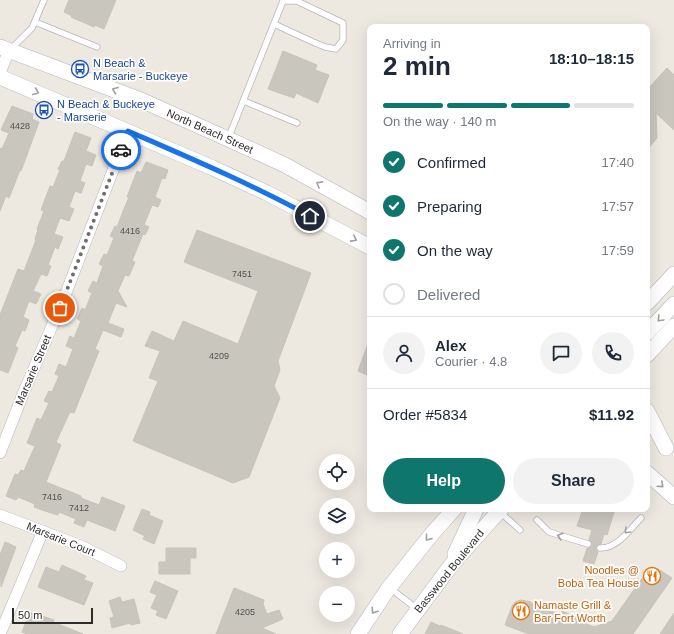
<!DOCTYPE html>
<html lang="en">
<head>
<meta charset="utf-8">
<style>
	body { margin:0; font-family:Helvetica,sans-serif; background:#f2f2f3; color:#1f2937; height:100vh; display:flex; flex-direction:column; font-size:15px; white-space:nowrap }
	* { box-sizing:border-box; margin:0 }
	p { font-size:13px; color:#747a83 }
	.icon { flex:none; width:22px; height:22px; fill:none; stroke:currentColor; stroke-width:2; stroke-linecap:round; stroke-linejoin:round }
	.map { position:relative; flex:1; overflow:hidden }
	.details { position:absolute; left:367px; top:24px; width:283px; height:488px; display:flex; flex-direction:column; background:#fff; border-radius:8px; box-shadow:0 4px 16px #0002 }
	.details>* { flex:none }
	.fabs { position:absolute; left:319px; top:454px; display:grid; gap:8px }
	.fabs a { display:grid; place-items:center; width:36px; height:36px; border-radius:50%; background:#fff; box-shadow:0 4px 16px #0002; font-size:20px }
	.scale { position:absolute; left:12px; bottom:10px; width:81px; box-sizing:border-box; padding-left:4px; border:2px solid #2c2c2c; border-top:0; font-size:11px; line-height:14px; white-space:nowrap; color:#2c2c2c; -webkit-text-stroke:3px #fff; paint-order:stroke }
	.pin { position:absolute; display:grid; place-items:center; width:34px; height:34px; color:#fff; margin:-17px; border:2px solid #fff; border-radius:50%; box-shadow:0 1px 4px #0007 }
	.courier { position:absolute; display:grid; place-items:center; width:40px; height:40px; margin:-20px; border:3px solid #1a73e8; border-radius:50%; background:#fff; color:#222; box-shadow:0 1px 5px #0007 }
	.head em { font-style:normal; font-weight:800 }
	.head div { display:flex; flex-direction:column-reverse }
	.head { display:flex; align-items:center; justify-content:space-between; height:68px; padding:0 16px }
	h1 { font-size:26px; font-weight:800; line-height:30px }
	.bar { display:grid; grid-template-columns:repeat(4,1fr); gap:6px 4px; align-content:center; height:48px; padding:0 16px }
	.bar i { height:5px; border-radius:3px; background:#e0e1e3 }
	.bar .current { background:#0f766e }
	.bar p { grid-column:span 4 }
	.line { display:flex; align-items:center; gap:10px; padding:0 16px; border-top:1px solid #e0e1e3 }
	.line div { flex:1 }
	.round { display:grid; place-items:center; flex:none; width:42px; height:42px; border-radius:21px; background:#f2f2f3 }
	ol { padding:0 16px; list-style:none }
	li { display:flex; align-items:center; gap:12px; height:44px }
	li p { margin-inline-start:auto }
	li .icon { padding:4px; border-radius:50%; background:#0f766e; color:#fff; stroke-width:4 }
	li:last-child { color:#747a83 }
	li i { width:22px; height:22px; border:2px solid #e0e1e3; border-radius:50% }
	.action { display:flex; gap:8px; margin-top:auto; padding:8px 16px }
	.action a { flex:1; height:46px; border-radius:24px; background:#0f766e; color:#fff; font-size:16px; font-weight:800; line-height:46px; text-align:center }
	.action a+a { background:#f2f2f3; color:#1f2937 }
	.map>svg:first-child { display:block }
	.building { fill:#c9c6be; stroke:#c8c3ba }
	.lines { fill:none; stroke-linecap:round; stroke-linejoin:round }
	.lane-casing { stroke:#b4b6be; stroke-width:7 }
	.street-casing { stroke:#b4b6be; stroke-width:12 }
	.secondary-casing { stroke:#b4b6be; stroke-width:16 }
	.lane { stroke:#fff; stroke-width:5.5 }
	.street { stroke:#fff; stroke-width:11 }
	.secondary { stroke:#fff; stroke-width:15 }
	.oneway { stroke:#a0a0a0 }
	.done { stroke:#706e6b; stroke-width:4; stroke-dasharray:0 7.2 }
	.route { stroke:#1a73e8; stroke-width:5 }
	.labels { text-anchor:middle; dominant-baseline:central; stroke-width:3.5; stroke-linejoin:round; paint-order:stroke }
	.number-label { font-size:9px; fill:#535250 }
	.transit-label { font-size:11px; fill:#164399; stroke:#fff; text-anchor:start }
	.street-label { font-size:11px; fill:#2c2c2c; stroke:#fff }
	.food-label { font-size:11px; fill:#c56008; stroke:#fff; text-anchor:end }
</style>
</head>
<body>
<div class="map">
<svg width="674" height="634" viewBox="0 0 674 634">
	<rect width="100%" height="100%" fill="#ede8e0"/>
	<!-- building -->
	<g class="building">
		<path d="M69 0H116L104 29 95 25 94 27 71 17 72 16 64 12Z"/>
		<path d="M283 51 317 65 315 70 329 75 318 103 296 93 294 98 268 89Z"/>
		<path d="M667 68 674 75V130L656 113 657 138 647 150V90Z"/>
		<path d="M12 106 33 114 32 119 39 122 21 171 20 170 9 198 6 196 0 211V148L2 149 9 133 1 130Z"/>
		<path d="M75 132 91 138 86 151 96 155 92 166 86 164 80 181 85 183 81 193 75 191 69 207 74 209 69 221 60 218 54 234 63 237 58 249 55 247 48 265 51 266 47 276 41 274 33 291 41 294 36 304 29 301 23 317 29 320 25 331 22 330 15 346 18 348 8 373 0 370V315L18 269 24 271 36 240 35 239 38 230 37 229 44 211 41 210 50 186 53 187 60 170 58 169 62 161H64Z"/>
		<path d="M146 162 168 170 165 179 162 178 155 197 161 200 158 207 152 205 144 225 149 227 145 235 143 234 132 261 135 262 129 276 125 275 118 291 127 307 116 303 108 323 124 329 121 337 103 330 95 349 99 351 74 413 70 412 56 442 61 445 46 482 81 496V498L99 505 102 497 125 506 115 531 87 520 84 527 74 523 76 519 59 512 58 515 45 511 34 507 35 504 18 497 16 500 6 496 15 474 18 475 21 470 24 471 35 446 27 443 37 418 41 420 49 403 44 401 49 391 52 392 59 376 55 374 59 364 66 367 73 349 66 346 70 336 74 338 81 321 77 319 82 308 85 310 92 293 88 291 93 281 97 283 103 266 99 264 104 254 107 255 114 238 110 236 115 226 117 227 124 209 129 197H127L137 171 141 173Z"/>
		<path d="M197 230 311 273 278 361 280 370 274 386 280 398 249 477 233 483 133 441 158 381 149 378 160 351 145 346 152 331 174 341 183 321 238 344 258 291 184 262Z"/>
		<path d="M369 341H370V376L358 371Z"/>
		<path d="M142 509 150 512 149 515 163 521 154 544 143 539 145 536 133 530Z"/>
		<path d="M583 509H615L607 535 604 534 601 544 596 547V550L598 552 594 564 583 561 587 548H589L592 546V543L589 540 592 530 577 526Z"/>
		<path d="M5 542 16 547 1 587 0 555Z"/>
		<path d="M166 548H196V558H190V574H159V562H166Z"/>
		<path d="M62 565 86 576 84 580 93 583 84 605 38 587 46 567 59 572Z"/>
		<path d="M651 569H658L672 578 633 634H529L505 625 512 606 515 602 521 600 531 602V603L561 615 562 611 576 617 575 619 594 627 612 621 647 571Z"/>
		<path d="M155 581 178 591 166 619 156 615 158 611 151 608 157 595 150 592Z"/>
		<path d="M234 588 264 600 263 604 267 614 279 610 283 619 262 628 276 634H216Z"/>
		<path d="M120 597 122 602 134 599 140 623 131 625 130 623 112 628 110 618 114 617 109 601Z"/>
		<path d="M30 612 54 620 53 622 83 634H27L22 632Z"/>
		<path d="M674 613V634H660Z"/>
		<path d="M431 622 440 626 441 625 463 634H425Z"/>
	</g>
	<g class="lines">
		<!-- lane casing -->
		<g class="lane-casing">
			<g id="lane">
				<path d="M35 22 97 47"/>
				<path d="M11 49 32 28 44 0"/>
				<path d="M244 101 297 123"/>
				<path d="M228 139 283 1H297L343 23V40L336 49 325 47 313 42 274 24"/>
				<path d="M499 511 520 530"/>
				<path d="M537 520 549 532 588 544"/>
				<path d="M600 548C617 549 630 529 641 518"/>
				<path d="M390 588 417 609"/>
			</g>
		</g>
		<!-- street casing -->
		<g class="street-casing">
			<g id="street">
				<path d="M0 73 9 50"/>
				<path d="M0 453 23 394 66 293 128 131"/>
				<path d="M0 515 81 546 121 566"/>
				<path d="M0 634 43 531"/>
			</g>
		</g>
		<!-- secondary casing -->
		<g class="secondary-casing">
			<g id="secondary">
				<path d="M0 47 141 100 228 139 285 165 370 212"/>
				<path d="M0 77 213 168 267 193 370 247"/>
				<path d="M647 303 674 274"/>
				<path d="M647 333 674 304"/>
				<path d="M647 355 674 326"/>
				<path d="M647 411 666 448"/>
				<path d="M647 473 674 497"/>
				<path d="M455 554 476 509"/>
				<path d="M358 634 388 589 431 535 454 509"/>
				<path d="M400 634 452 564 501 509"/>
			</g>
		</g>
		<!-- lane -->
		<use href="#lane" class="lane"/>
		<!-- street -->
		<use href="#street" class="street"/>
		<!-- secondary -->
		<use href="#secondary" class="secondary"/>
	</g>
	<!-- one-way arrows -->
	<defs><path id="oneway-chevron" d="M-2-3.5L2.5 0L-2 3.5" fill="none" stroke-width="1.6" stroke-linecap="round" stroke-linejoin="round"/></defs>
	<g class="oneway">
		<use href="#oneway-chevron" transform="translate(115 90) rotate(-159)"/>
		<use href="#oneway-chevron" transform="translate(36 92) rotate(23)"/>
		<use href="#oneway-chevron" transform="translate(319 184) rotate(-151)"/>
		<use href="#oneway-chevron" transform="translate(354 239) rotate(28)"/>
		<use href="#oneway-chevron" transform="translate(660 319) rotate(133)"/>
		<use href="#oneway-chevron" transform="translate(661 485) rotate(42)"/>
		<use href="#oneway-chevron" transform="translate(627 531) rotate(135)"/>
		<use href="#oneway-chevron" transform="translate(560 536) rotate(-163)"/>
		<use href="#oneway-chevron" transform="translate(428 538) rotate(129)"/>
		<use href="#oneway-chevron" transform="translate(374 611) rotate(124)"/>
	</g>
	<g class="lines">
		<!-- done -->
		<path class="done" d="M60 308 121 150"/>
		<!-- route -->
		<path class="route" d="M121 150 128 131C190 158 251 184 310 216"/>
	</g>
	<!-- icons -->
	<defs>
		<g id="bus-ring" transform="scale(0.9)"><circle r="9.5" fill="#fff" stroke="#1a4fb4" stroke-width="1.5"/><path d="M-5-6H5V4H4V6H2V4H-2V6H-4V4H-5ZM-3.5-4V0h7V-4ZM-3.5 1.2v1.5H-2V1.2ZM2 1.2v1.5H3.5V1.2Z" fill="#1a4fb4"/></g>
		<g id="restaurant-ring" transform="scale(0.9)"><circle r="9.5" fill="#fff" stroke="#e8710a" stroke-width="1.5"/><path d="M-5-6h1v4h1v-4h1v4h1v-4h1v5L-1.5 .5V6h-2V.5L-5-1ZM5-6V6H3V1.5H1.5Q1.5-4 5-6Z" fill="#e8710a"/></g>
	</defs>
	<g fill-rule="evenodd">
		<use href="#bus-ring" x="80" y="69"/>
		<use href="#bus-ring" x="44" y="110"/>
		<use href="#restaurant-ring" x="652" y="576"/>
		<use href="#restaurant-ring" x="521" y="611"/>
	</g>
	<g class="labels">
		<!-- number labels -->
		<g class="number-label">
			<text x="20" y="126">4428</text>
			<text x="130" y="231">4416</text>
			<text x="242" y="274">7451</text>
			<text x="219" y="356">4209</text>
			<text x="52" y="497">7416</text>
			<text x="79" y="508">7412</text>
			<text x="245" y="612">4205</text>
		</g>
		<!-- transit labels -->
		<g class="transit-label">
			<text x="93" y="63">N Beach &amp;<tspan x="93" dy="13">Marsarie - Buckeye</tspan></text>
			<text x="57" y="104">N Beach &amp; Buckeye<tspan x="57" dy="13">- Marserie</tspan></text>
		</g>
		<!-- street labels -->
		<g class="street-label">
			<text transform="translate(210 131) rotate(24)">North Beach Street</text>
			<text transform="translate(33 370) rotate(-67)">Marsarie Street</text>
			<text transform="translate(61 539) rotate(22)">Marsarie Court</text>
			<text transform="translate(449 571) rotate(-51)">Basswood Boulevard</text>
		</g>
		<!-- food labels -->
		<g class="food-label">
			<text x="639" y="570">Noodles @<tspan x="639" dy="13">Boba Tea House</tspan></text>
			<text x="534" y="605" text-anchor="start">Namaste Grill &amp;<tspan x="534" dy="13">Bar Fort Worth</tspan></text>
		</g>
	</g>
</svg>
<div class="fabs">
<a><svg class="icon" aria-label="locate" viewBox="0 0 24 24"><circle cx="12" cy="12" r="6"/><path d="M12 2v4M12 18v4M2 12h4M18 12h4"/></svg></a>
<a><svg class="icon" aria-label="layers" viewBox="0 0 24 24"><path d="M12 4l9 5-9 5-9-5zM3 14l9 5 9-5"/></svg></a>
<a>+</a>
<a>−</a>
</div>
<div class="scale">50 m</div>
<div class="pin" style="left:60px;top:308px;background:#ea580c"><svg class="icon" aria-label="bag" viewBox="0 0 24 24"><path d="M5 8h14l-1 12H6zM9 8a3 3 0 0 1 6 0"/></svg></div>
<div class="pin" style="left:310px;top:216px;background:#1f2937"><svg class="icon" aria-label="home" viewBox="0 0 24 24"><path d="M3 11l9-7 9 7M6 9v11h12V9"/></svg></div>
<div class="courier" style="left:121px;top:150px"><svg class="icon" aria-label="car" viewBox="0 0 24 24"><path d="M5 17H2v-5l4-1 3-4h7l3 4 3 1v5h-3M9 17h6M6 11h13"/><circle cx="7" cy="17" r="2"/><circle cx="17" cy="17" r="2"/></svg></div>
<section class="details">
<div class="head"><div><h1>2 min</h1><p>Arriving in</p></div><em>18:10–18:15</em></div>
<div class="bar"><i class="current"></i><i class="current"></i><i class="current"></i><i></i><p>On the way · 140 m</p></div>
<ol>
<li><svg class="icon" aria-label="check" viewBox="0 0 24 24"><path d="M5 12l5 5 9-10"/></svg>Confirmed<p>17:40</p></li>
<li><svg class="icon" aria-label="check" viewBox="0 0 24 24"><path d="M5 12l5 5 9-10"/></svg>Preparing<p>17:57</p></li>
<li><svg class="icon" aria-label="check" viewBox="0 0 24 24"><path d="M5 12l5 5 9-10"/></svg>On the way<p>17:59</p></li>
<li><i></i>Delivered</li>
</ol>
<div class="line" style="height:72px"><a class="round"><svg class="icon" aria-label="person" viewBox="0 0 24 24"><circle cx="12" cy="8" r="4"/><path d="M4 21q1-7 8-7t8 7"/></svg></a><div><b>Alex</b><p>Courier · 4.8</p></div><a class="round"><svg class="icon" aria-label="chat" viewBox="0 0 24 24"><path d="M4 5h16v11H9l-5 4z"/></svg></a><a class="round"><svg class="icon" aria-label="phone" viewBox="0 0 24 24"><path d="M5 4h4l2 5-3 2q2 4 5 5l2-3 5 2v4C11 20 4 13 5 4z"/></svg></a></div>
<div class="line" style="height:52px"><div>Order #5834</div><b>$11.92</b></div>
<div class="action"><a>Help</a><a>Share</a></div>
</section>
</div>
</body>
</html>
